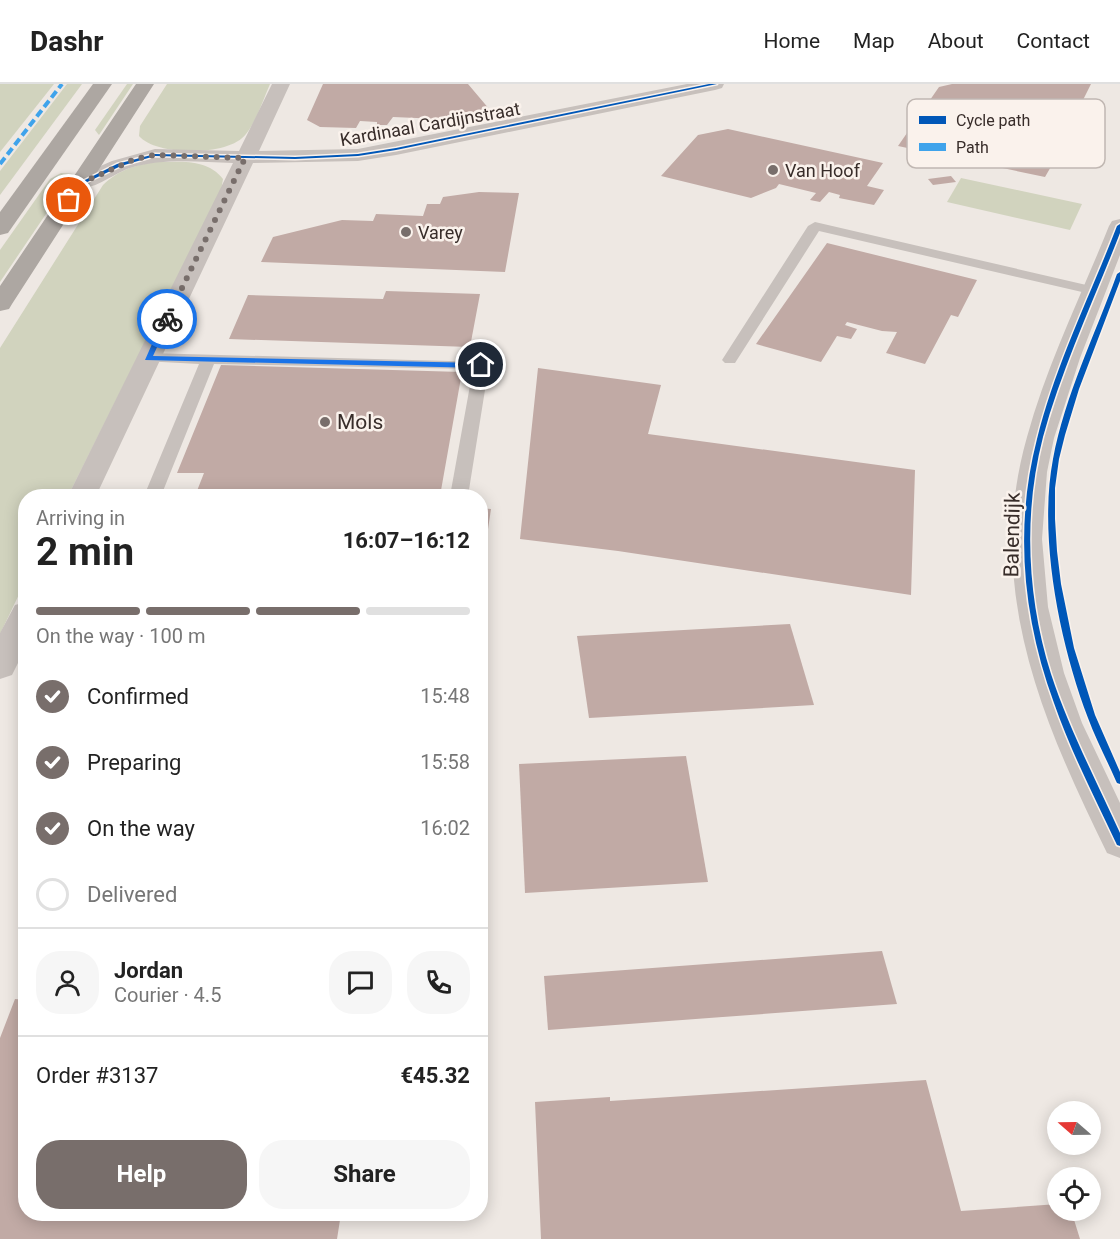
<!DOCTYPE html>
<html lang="en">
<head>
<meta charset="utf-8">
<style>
	body { margin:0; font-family:Roboto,sans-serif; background:#f6f6f6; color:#222; height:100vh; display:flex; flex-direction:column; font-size:22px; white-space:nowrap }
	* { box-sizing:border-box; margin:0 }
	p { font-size:20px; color:#767676 }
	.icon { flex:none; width:33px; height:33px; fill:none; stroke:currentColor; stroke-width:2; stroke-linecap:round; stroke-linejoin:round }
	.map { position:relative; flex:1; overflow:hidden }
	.side { position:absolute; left:18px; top:405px; width:470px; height:732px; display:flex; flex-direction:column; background:#fff; border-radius:24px; box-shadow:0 3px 15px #0003 }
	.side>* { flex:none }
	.needle { width:39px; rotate:290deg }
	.buttons { position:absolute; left:1047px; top:1017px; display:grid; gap:12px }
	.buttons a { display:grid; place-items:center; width:54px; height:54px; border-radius:50%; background:#fff; box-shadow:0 3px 15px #0003; font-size:30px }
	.pin { position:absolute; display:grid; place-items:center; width:51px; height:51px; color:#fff; margin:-26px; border:3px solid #fff; border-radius:50%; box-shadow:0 2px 6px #0007 }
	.courier { position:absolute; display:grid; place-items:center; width:60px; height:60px; margin:-30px; border:4px solid #1a73e8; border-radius:50%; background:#fff; color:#222; box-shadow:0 2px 8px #0007 }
	.headline em { font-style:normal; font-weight:700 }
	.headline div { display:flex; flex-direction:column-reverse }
	.headline { display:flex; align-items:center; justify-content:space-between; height:102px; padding:0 18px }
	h1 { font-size:39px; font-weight:700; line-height:45px }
	.bar { display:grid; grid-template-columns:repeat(4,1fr); gap:9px 6px; align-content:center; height:72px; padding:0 18px }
	.bar i { height:8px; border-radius:4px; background:#e0e0e0 }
	.bar .current { background:#786e6b }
	.bar p { grid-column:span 4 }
	.line { display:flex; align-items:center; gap:15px; padding:0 18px; border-top:2px solid #e0e0e0 }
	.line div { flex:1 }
	.round { display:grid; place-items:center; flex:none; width:63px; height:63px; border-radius:24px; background:#f6f6f6 }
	ol { padding:0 18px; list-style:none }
	li { display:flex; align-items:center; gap:18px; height:66px }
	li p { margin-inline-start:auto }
	li .icon { padding:6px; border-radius:50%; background:#786e6b; color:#fff; stroke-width:4 }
	li:last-child { color:#767676 }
	li i { width:33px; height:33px; border:3px solid #e0e0e0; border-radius:50% }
	.primary-button { display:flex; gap:12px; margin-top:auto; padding:12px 18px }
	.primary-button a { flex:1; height:69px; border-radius:24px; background:#786e6b; color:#fff; font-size:24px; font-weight:700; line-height:69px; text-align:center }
	.primary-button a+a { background:#f6f6f6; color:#222 }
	header { display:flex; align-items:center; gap:36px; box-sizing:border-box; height:84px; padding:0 30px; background:#fff; border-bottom:2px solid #e0e0e0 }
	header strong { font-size:28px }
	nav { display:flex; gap:33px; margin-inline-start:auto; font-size:21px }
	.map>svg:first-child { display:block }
	.green { fill:#d1d3be }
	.building { fill:#c1aaa5 }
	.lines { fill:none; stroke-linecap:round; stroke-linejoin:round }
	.lane { fill:#c7c0bc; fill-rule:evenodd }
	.street { fill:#c7c0bc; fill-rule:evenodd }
	.highway { fill:#ada7a2; fill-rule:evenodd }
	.quiet { stroke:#3fa3eb; stroke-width:4; stroke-dasharray:8 4; stroke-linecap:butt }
	.cycleway-casing { stroke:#faf2ec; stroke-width:3 }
	.cycleway { fill:#0057b8; fill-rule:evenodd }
	.route { fill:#1a73e8 }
	.done { stroke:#786e6b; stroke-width:6; stroke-dasharray:0 10.8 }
	.poi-dot { fill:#786e6b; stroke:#faf2ec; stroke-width:2 }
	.labels { text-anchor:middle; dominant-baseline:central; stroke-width:5; stroke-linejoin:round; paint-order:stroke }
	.far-street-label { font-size:18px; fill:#382d2a; stroke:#faf2ec }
	.far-poi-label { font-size:18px; fill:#382d2a; stroke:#faf2ec; text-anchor:start }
	.poi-label { font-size:21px; fill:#382d2a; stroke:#faf2ec; text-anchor:start }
	.street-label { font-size:21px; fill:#382d2a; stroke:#faf2ec }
	.key { fill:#faf2ec; stroke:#c0b7b2; stroke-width:1.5 }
	.key-label { font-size:16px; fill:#382d2a }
</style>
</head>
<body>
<header>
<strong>Dashr</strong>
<nav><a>Home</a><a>Map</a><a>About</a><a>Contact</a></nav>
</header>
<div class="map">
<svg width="1120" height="1155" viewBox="0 0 1120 1155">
	<rect width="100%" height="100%" fill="#eee8e3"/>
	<!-- green -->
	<g class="green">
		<path d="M0 0H54L0 68Z"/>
		<path d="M67 0H82L0 111V87Z"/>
		<path d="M127 0H133L99 51 95 46Z"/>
		<path d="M167 0H270C263 16 257 36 246 50 229 73 156 72 139 52L140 42Z"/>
		<path d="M156 78C180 78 207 74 223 95L221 107 68 412H26L25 498 0 550V264L103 101C119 86 134 81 156 78Z"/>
		<path d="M61 89 73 90 0 198V166L50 95Z"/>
		<path d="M961 94 1082 120 1070 146 947 118Z"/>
	</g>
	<!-- building -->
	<g class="building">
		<path d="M323 0H468L490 26 440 35 393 33 387 41H377V38L360 37 356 44 320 43 307 36Z"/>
		<path d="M952 0H1091L1073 36 1076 37 1072 46 1045 93 898 62 939 3Z"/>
		<path d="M728 45 883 79 867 102 884 106 874 121 839 114 840 111 829 108 820 118 810 116 816 109 779 100 776 104 751 114 661 92 698 51Z"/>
		<path d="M951 92 956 98 933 101 928 95Z"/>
		<path d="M479 108 519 109 505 188 261 178 273 153 342 136 373 137 376 130 423 132 427 120H440L443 113Z"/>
		<path d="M827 159 977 196 958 233 951 231 925 280 886 269 897 248 882 247 847 238 845 241 857 245 851 255 837 252 821 278 756 260Z"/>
		<path d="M386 207 480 210 470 263 229 255 248 211 383 215Z"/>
		<path d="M221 281 462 288 440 412H195L204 389H177Z"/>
		<path d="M538 284 661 301 648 350 915 386 911 511 618 467 520 455Z"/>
		<path d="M480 424 491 425 484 472H480Z"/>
		<path d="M790 540 814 621 589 634 577 552Z"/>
		<path d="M686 672 708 798 525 809 519 680Z"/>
		<path d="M882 867 897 920 548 946 544 892Z"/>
		<path d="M15 915 26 916V1130H333L332 1136H340L337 1155H0V954Z"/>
		<path d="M926 996 961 1127 1058 1120V1126H1071L1080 1155H541L535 1018 610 1013V1017Z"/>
	</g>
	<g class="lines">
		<!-- lane -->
		<g class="lane">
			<path d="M815 138 1095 203 1102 207 1095 211 819 147 735 279H725L722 276 808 142Z"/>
			<path d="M148 269 486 278 489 281 468 412H450L473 285 214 280 161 412H144L199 280 143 277 140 274 143 271Z"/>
		</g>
		<!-- street -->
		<g class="street">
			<path d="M272 0H290L259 67 358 65 687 0H724L722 4 715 6 396 71 358 77 253 79 96 412H68L233 79C198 78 164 74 130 84 112 90 93 108 73 104L70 99 73 94 112 77 155 65 239 67Z"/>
			<path d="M1120 135V171L1080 274 1054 354 1047 388 1042 455 1048 523 1064 589 1082 639 1120 719V774L1107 769C1042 636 984 504 1027 353 1047 280 1081 212 1109 142L1112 137Z"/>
			<path d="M26 518V563L12 591 0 595V549L15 521Z"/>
		</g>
		<!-- highway -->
		<g class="highway">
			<path d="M93 0H112L8 149 0 151V128Z"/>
			<path d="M136 0H154L12 220 9 225 0 227V202Z"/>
		</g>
		<!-- quiet -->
		<path class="quiet" d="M0 80 62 0"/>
		<!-- cycleway casing -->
		<g class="cycleway-casing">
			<g id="cycleway">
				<path d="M709 0H717L396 66 358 72 295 75 155 72 121 82 83 100 79 99 117 80 155 70 295 73 358 70 396 64Z"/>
				<path d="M1120 140V149C1094 216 1062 283 1043 353 1023 430 1027 514 1051 590 1069 645 1096 696 1120 749V762L1117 761C1095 714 1071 668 1054 619 1023 534 1014 444 1037 355 1055 282 1090 212 1117 142Z"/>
				<path d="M1120 188V197L1079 305 1065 351 1059 375 1055 404V435L1057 467 1061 500 1074 564 1095 631 1120 688V700L1117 699 1116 697C1107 676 1096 656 1088 634 1060 560 1038 454 1053 375 1065 311 1095 251 1117 190Z"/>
			</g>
		</g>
		<!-- cycleway -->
		<use href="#cycleway" class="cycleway"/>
	</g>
	<!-- route -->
	<path class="route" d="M167 233 170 235 153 272 481 279 484 281 481 284 145 276 163 235Z"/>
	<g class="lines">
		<!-- done -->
		<path class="done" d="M69 116 81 99 135 75 155 71 245 74 167 235"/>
	</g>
	<!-- markers -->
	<g class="poi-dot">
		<circle cx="773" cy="86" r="6"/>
		<circle cx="406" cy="148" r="6"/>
		<circle cx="325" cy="338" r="6"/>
	</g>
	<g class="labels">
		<!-- far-street labels -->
		<g class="far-street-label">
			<text transform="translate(430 40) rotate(-10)">Kardinaal Cardijnstraat</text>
		</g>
		<!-- far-poi labels -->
		<g class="far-poi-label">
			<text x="785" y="86">Van Hoof</text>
			<text x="418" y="148">Varey</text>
		</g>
		<!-- poi labels -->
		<g class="poi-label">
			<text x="337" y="338">Mols</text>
		</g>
		<!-- street labels -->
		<g class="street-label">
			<text transform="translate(1012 451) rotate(-89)">Balendijk</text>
		</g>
	</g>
	<!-- legend -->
	<rect x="907" y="15" width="198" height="69" rx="9" class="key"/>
	<rect x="919" y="32" width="27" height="8" fill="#0057b8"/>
	<rect x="919" y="59" width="27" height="8" fill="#3fa3eb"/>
	<g class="key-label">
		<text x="956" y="42">Cycle path</text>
		<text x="956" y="69">Path</text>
	</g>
</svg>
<div class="buttons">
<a><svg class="needle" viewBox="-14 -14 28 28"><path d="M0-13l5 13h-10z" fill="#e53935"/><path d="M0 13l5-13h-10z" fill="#767676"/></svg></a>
<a><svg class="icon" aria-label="locate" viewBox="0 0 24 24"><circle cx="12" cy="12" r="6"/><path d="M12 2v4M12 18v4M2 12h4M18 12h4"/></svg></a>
</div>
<div class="pin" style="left:69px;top:116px;background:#ea580c"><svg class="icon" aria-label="bag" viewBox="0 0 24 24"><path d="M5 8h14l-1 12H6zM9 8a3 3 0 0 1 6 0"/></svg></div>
<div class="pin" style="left:481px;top:281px;background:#1f2937"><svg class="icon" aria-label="home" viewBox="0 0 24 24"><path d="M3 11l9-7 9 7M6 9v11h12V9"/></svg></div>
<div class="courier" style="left:167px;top:235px"><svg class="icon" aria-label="bike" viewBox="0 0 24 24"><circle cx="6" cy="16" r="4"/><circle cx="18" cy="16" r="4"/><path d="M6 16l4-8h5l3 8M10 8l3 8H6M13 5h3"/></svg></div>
<section class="side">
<div class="headline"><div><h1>2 min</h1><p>Arriving in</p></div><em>16:07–16:12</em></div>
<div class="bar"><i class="current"></i><i class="current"></i><i class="current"></i><i></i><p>On the way · 100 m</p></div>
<ol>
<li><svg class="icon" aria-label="check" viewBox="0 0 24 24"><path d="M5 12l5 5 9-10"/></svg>Confirmed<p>15:48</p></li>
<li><svg class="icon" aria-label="check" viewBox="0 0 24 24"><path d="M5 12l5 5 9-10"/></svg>Preparing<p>15:58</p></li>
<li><svg class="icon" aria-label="check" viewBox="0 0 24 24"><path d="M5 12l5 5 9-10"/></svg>On the way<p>16:02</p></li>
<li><i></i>Delivered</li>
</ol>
<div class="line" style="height:108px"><a class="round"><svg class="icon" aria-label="person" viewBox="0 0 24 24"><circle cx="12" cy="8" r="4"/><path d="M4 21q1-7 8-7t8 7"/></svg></a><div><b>Jordan</b><p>Courier · 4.5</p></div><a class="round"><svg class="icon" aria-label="chat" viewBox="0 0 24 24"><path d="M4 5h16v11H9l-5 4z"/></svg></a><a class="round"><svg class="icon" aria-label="phone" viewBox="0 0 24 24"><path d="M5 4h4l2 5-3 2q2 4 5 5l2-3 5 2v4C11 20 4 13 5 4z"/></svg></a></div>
<div class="line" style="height:78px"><div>Order #3137</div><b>€45.32</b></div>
<div class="primary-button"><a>Help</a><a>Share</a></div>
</section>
</div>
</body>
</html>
